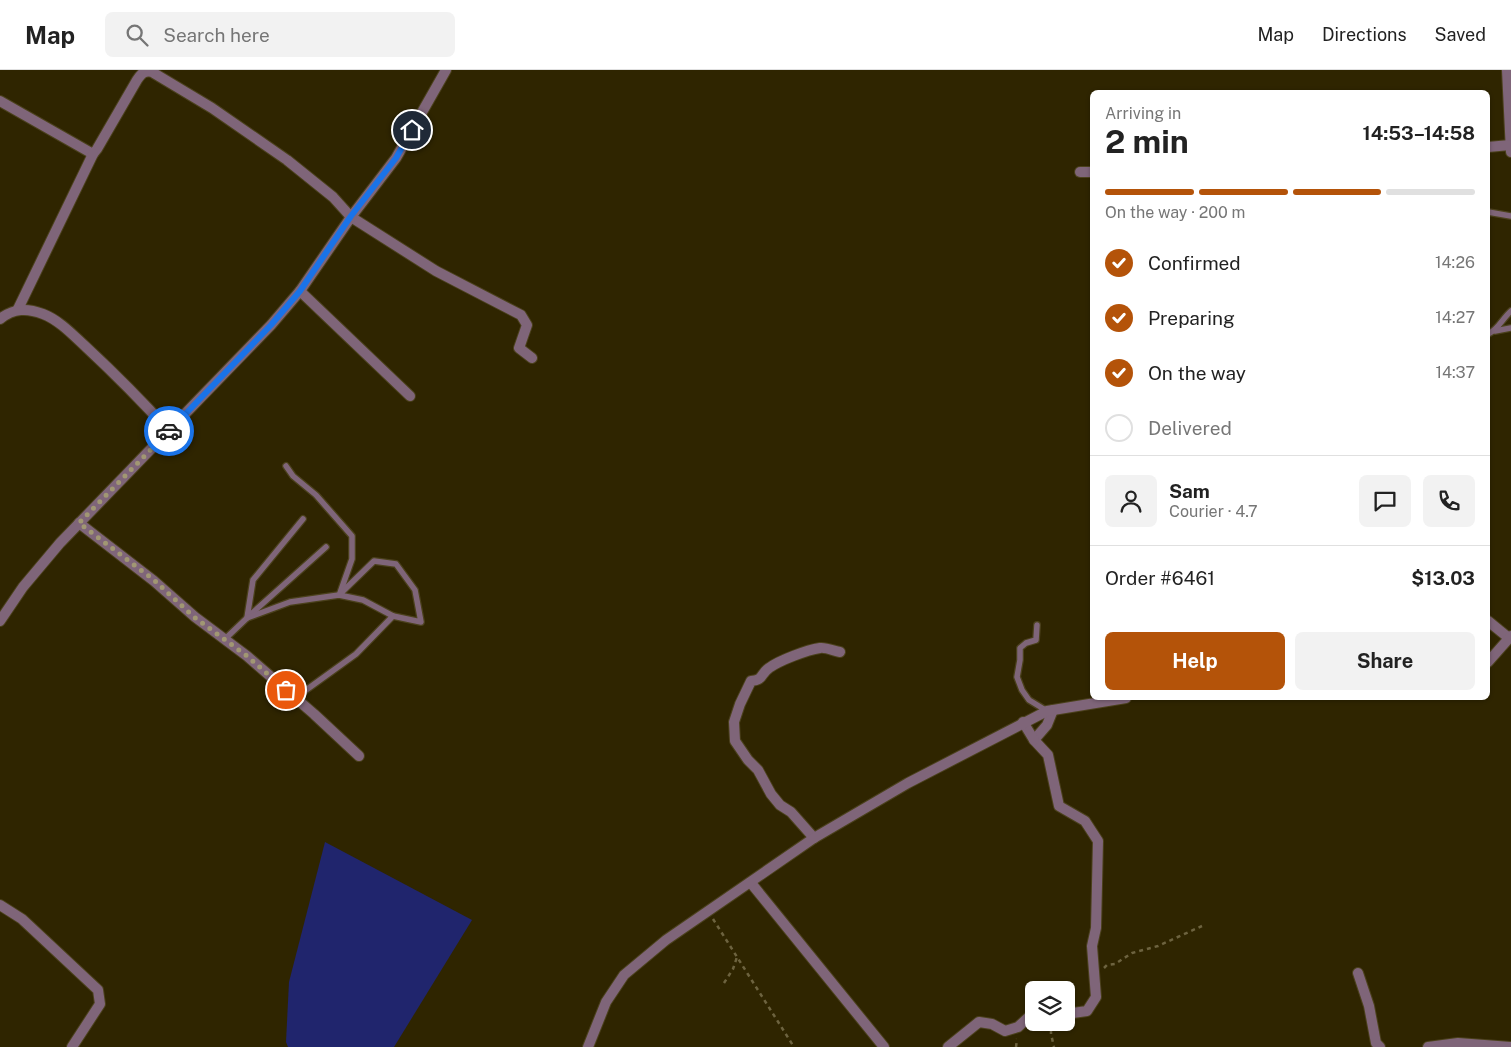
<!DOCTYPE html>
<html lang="en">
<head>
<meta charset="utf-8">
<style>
	body { margin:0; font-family:"Public Sans",sans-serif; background:#f2f2f2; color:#222; height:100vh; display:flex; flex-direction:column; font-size:19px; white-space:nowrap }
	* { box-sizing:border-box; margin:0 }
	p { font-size:16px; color:#767676 }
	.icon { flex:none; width:28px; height:28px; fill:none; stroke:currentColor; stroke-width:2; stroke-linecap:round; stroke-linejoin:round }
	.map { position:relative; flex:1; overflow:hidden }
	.drawer { position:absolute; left:1090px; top:20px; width:400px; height:610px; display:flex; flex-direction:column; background:#fff; border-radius:8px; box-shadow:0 1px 4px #0004 }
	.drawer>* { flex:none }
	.fabs { position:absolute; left:1025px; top:911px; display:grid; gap:10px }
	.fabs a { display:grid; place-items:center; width:50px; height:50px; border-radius:8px; background:#fff; box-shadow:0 1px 4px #0004; font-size:25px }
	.pin { position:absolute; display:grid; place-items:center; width:42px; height:42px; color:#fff; margin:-21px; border:2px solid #fff; border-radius:50%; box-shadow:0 1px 5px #0007 }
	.courier { position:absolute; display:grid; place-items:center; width:50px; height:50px; margin:-25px; border:4px solid #1a73e8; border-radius:50%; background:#fff; color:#222; box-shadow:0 1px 6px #0007 }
	.head em { font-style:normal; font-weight:700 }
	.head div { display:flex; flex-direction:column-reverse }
	.head { display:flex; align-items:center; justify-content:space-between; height:85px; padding:0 15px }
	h1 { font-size:32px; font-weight:700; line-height:38px }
	.bar { display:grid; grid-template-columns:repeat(4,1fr); gap:8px 5px; align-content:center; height:60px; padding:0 15px }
	.bar i { height:6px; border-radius:4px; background:#e0e0e0 }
	.bar .on { background:#b45309 }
	.bar p { grid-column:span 4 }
	.line { display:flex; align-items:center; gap:12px; padding:0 15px; border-top:1px solid #e0e0e0 }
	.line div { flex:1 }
	.round { display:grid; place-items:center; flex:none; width:52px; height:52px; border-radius:8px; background:#f2f2f2 }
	ol { padding:0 15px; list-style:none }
	li { display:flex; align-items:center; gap:15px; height:55px }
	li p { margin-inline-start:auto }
	li .icon { padding:5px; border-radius:50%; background:#b45309; color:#fff; stroke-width:4 }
	li:last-child { color:#767676 }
	li i { width:28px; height:28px; border:2px solid #e0e0e0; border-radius:50% }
	.cta { display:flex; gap:10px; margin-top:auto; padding:10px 15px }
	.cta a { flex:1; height:58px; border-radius:8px; background:#b45309; color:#fff; font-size:20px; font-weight:700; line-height:58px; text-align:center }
	.cta a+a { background:#f2f2f2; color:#222 }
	header { display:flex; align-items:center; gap:30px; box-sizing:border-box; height:70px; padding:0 25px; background:#fff; border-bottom:1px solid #e0e0e0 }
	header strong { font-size:24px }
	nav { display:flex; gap:28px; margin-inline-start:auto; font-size:18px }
	.search { width:350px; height:45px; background:#f2f2f2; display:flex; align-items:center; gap:12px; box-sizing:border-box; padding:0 18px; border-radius:8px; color:#767676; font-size:19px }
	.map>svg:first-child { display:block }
	.green { fill:#20256d }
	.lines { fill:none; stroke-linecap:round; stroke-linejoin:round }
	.lane-casing { stroke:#4b411c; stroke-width:8 }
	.street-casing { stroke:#4b411c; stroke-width:12 }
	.path { stroke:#6d633f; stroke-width:2.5; stroke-dasharray:4 4; stroke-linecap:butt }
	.lane { stroke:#7f6579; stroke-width:5.5 }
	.street { stroke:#7f6579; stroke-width:10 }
	.done { stroke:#a19773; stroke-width:5; stroke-dasharray:0 9 }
	.route { stroke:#1a73e8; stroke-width:6 }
</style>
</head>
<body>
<header>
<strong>Map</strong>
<div class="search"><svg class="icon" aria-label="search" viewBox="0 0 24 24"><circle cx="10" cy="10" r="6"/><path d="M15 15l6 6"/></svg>Search here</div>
<nav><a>Map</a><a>Directions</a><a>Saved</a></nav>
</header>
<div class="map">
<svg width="1511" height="977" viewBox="0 0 1511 977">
	<rect width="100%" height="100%" fill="#2f2500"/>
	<!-- green -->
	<path class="green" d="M325 772 472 850 394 977H288L286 972 289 912Z"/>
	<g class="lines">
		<!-- lane casing -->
		<g class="lane-casing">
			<g id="lane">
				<path d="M1488 142 1511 146"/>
				<path d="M1495 261 1511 258"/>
				<path d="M1488 264C1498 260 1502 249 1511 241"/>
				<path d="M286 396 293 406 316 425 352 466V489L340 523"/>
				<path d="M250 545 326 477"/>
				<path d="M247 548 253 510 303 449"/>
				<path d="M1037 555 1036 570 1026 573 1020 578V590L1017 607 1022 620 1029 630 1047 641"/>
				<path d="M225 569 247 548 290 532 339 525 363 530 393 546 421 552 415 520 396 494 374 491 339 525"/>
				<path d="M295 628 356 584 393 546"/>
			</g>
		</g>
		<!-- street casing -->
		<g class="street-casing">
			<g id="street">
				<path d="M1507 0 1511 82"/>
				<path d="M0 31 93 84 97 79 137 10C141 4 144 0 152 2L212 38 287 90 333 127 351 147 436 201 521 245 527 255 519 278 532 288"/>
				<path d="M1488 77 1510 75"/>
				<path d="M1080 102H1092"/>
				<path d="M300 221 410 326"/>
				<path d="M18 239 93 84"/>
				<path d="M0 249C14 238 27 238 43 244 59 250 73 265 85 276 114 303 142 331 169 361"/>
				<path d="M79 453 154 511 195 547 247 586 314 644 359 686"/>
				<path d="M0 551 23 517 60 473 271 255 300 221 351 147 396 88 446 0"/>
				<path d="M1488 551 1509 568"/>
				<path d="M1488 592 1511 566"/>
				<path d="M1053 640 1047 655 1034 670 1048 685 1059 736 1085 751 1098 771 1096 858 1092 876 1096 927 1087 941 1066 944"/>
				<path d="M1023 652 1034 670"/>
				<path d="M814 768 791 742 780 735 771 724 758 700 748 690 735 671 734 652 740 634 751 611C764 610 760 604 769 598 780 590 807 580 820 578 826 577 834 581 840 582"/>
				<path d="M751 813 884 977"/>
				<path d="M0 835 22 849 98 920 100 934 72 977"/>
				<path d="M1358 903 1369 936 1376 973 1380 977"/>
				<path d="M588 977 606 932 624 905 666 870 814 768 908 713 1047 641 1126 628"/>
				<path d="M948 977 979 952 992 954 1005 961 1018 957 1031 945 1034 944"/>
				<path d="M1428 977 1458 973 1511 977"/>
			</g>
		</g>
		<!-- path -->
		<g class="path">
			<path d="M713 849 794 977"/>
			<path d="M1104 898 1107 895 1115 894 1132 883 1158 876 1202 856"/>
			<path d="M724 913 733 899 737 887"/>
			<path d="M1051 952V964L1054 977"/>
			<path d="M1016 977 1017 969"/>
		</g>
		<!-- lane -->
		<use href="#lane" class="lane"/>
		<!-- street -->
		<use href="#street" class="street"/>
	</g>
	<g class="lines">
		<!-- done -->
		<path class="done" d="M169 361 79 453 154 510 194 547 247 586 286 620"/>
		<!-- route -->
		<path class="route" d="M169 361 271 255 300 221 351 146 396 88 412 60"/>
	</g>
</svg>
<div class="fabs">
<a><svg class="icon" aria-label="layers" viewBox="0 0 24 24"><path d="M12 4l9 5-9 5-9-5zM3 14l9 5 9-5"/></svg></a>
</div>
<div class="pin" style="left:286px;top:620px;background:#ea580c"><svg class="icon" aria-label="bag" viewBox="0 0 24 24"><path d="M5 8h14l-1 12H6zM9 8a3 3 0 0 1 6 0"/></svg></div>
<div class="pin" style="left:412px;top:60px;background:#1f2937"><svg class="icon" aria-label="home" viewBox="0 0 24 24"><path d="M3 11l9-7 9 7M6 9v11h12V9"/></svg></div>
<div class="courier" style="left:169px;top:361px"><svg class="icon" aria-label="car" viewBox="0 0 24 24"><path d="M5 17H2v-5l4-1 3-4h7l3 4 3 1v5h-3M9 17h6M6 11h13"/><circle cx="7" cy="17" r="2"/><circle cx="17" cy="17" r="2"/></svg></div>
<section class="drawer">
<div class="head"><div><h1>2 min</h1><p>Arriving in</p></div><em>14:53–14:58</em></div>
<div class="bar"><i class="on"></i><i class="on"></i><i class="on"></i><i></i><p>On the way · 200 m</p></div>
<ol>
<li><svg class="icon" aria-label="check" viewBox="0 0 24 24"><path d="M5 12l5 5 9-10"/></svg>Confirmed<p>14:26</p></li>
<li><svg class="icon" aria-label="check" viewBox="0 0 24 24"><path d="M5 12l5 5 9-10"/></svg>Preparing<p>14:27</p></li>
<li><svg class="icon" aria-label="check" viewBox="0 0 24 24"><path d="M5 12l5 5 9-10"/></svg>On the way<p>14:37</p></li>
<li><i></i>Delivered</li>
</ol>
<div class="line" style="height:90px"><a class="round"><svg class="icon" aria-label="person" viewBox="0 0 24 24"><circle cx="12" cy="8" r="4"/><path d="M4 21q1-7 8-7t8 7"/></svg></a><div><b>Sam</b><p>Courier · 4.7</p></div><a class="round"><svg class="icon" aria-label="chat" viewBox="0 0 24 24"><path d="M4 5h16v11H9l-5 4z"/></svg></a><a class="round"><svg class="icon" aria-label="phone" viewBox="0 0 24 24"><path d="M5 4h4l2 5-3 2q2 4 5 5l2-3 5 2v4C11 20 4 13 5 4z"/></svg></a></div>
<div class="line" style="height:65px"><div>Order #6461</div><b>$13.03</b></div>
<div class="cta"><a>Help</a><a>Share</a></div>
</section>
</div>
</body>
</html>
